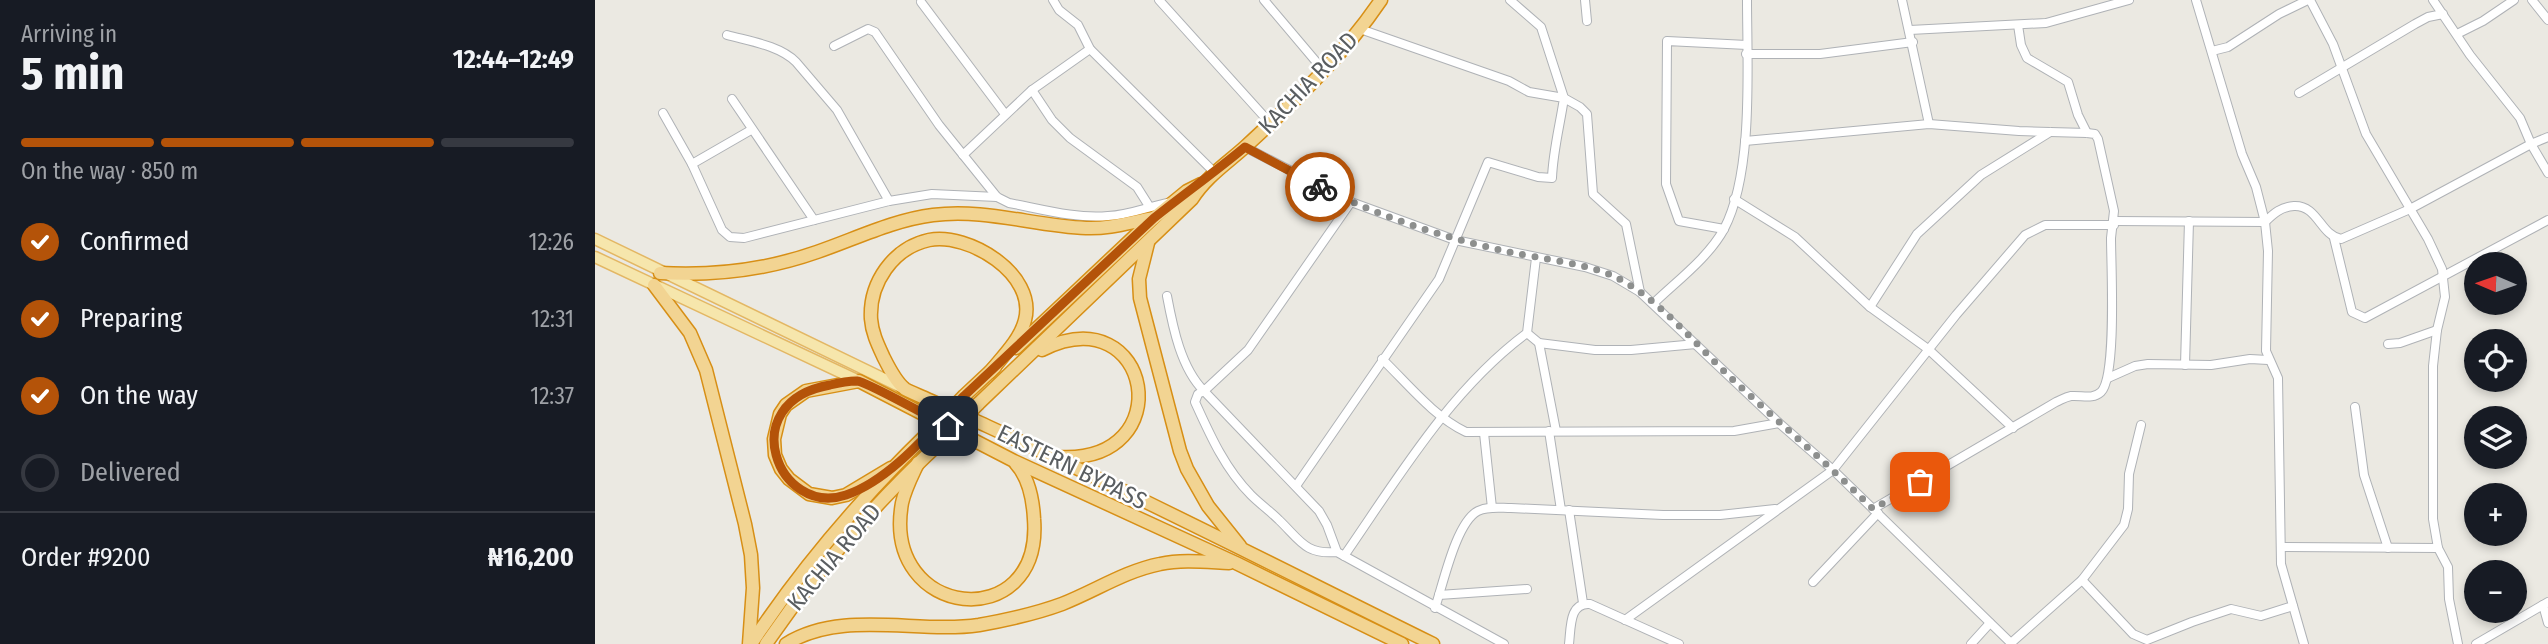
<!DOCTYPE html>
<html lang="en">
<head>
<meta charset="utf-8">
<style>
	body { margin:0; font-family:"Fira Sans Condensed",sans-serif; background:#20242c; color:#f1f3f6; height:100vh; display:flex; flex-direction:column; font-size:26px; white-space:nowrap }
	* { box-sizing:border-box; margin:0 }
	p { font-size:23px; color:#9ea1a6 }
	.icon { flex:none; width:38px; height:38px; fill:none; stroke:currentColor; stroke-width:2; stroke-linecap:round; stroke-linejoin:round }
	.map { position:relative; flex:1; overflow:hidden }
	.details { display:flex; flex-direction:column; background:#171b24; width:595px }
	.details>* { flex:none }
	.needle { width:46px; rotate:272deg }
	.fabs { position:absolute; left:1869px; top:252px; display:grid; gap:14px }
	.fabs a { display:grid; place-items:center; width:63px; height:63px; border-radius:50%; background:#171b24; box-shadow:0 4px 10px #0003; font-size:35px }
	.pin { position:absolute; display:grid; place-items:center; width:60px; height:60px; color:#fff; margin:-30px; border-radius:14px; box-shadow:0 4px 10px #0006 }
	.courier { position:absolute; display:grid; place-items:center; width:70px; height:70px; margin:-35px; border:5px solid #b45309; border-radius:50%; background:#fff; color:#222; box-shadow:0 2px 9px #0007 }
	.head em { font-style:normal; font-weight:700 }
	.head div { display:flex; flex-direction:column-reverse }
	.head { display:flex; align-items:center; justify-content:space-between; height:119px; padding:0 21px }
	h1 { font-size:46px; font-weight:700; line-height:52px }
	.bar { display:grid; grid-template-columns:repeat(4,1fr); gap:10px 7px; align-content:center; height:84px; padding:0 21px }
	.bar i { height:9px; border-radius:5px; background:#363941 }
	.bar .selected { background:#b45309 }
	.bar p { grid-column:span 4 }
	.line { display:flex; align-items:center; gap:18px; padding:0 21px; border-top:2px solid #363941 }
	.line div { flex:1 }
	ol { padding:0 21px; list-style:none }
	li { display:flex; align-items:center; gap:21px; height:77px }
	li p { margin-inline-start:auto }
	li .icon { padding:7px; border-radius:50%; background:#b45309; color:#fff; stroke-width:4 }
	li:last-child { color:#9ea1a6 }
	li i { width:38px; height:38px; border:4px solid #363941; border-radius:50% }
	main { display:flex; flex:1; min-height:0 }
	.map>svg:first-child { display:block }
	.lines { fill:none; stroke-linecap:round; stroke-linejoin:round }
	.minor-casing { stroke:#afb2b6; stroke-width:10 }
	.major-casing { stroke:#e3b764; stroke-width:13 }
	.highway-casing { stroke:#d78f16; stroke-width:15 }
	.minor { stroke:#fff; stroke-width:8 }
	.major { stroke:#f6e6ac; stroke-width:10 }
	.highway { stroke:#f2d492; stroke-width:12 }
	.highway-bridge-casing { stroke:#d78f16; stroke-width:15; stroke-linecap:butt }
	.highway-bridge { stroke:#f2d492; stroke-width:12 }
	.done { stroke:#8d8f8e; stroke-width:7; stroke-dasharray:0 12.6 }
	.route { stroke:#b45309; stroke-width:9 }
	.labels { text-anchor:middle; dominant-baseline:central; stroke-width:5; stroke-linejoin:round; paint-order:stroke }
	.street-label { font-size:24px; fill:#5a5e61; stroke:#fff }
</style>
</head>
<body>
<main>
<section class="details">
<div class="head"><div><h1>5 min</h1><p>Arriving in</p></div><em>12:44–12:49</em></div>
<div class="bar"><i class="selected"></i><i class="selected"></i><i class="selected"></i><i></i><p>On the way · 850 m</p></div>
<ol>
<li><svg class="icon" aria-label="check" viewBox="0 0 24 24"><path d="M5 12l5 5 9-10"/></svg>Confirmed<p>12:26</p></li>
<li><svg class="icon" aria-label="check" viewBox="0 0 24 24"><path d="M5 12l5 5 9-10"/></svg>Preparing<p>12:31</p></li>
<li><svg class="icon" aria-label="check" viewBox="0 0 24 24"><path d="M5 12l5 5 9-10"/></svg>On the way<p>12:37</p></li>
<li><i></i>Delivered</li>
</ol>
<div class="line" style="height:91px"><div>Order #9200</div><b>₦16,200</b></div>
</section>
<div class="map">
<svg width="1953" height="644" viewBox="0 0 1953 644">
	<rect width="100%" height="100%" fill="#ebe9e2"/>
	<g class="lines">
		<!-- minor casing -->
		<g class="minor-casing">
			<g id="minor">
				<path d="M458 0 464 10 483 25 495 49 620 173"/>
				<path d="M564 0 675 123"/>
				<path d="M669 0 729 71"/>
				<path d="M915 0 946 27 969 98 985 107 992 114 998 194 1031 224 1045 292"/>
				<path d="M990 0 992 21"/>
				<path d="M1307 0 1334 124"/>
				<path d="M1601 0 1647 154 1661 187 1670 222 1673 251 1671 351 1683 378 1686 564 1709 644"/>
				<path d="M1715 0 1738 44 1771 134 1833 239 1847 269 1850 297 1842 330 1838 366V519L1843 548 1853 567 1854 599 1863 644"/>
				<path d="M1838 0 1875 55 1925 118 1936 144 1953 173"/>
				<path d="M1937 0 1953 20"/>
				<path d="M326 2 410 114"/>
				<path d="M1423 25 1426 45 1432 58 1473 82 1483 115 1492 133"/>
				<path d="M1315 30 1451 23 1534 0"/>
				<path d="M1862 34 1888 21 1919 0"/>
				<path d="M132 35C153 41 184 45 201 62L242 110 294 201"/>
				<path d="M239 46 273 29 280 32 344 125 402 197 414 203C446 209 481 219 513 216 535 215 555 206 577 202"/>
				<path d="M1617 51 1633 47 1684 14 1713 0"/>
				<path d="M1151 54H1225L1318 42"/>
				<path d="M437 90 457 120 475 138 542 187 554 206"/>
				<path d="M1704 93 1820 24 1833 17 1848 14"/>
				<path d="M137 99 219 220"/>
				<path d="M68 113 97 164 127 230 135 237 149 238 294 201 337 194 402 197"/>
				<path d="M1150 141 1334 124 1424 131 1492 133 1500 134 1503 139 1519 211 1516 238C1516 264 1522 376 1506 392 1497 400 1487 395 1476 396 1470 397 1466 400 1461 402L1278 509"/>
				<path d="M650 147 756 202 860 240 990 267 1018 276 1045 292 1184 423 1238 470 1417 644"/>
				<path d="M368 155 437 90 495 49"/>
				<path d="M97 164 156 130"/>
				<path d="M1139 199 1200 237 1275 307 1333 349 1418 428"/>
				<path d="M1519 221 1670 222C1679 213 1686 207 1699 206 1723 205 1725 235 1746 239L1815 209 1936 144 1953 137"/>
				<path d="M1129 229 1084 221 1071 184 1072 41 1152 45"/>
				<path d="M1739 238 1757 312 1770 318 1953 220"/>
				<path d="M572 296C578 328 586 368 609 391L653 350 756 202"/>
				<path d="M1059 303C1083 280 1113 258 1129 229 1159 172 1152 64 1152 0"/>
				<path d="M1275 307 1322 234 1386 175 1455 132"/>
				<path d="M932 333 944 343 1000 350H1036L1101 344"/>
				<path d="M944 343 961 431"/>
				<path d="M1793 344 1805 343 1842 330"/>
				<path d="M787 359C813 384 838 416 871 432L1139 431 1184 423"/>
				<path d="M1590 365 1594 221"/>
				<path d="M1513 378 1540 366 1553 364 1616 365 1655 359 1673 360"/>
				<path d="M1760 407 1769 475 1793 548"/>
				<path d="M954 431 966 510"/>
				<path d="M889 433 897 508"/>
				<path d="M701 486 844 279 893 162 943 177 957 178C958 151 965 125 969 98L934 92 914 81 765 29"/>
				<path d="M974 510 988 603"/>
				<path d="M1686 547 1843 548"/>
				<path d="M742 552 732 525 724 511 609 391 603 394 600 402C615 435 630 469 656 495 665 504 675 511 684 520 705 540 710 555 742 552L909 644"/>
				<path d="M749 556C803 478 855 390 932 333L941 258"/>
				<path d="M1487 580 1538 634 1552 640 1597 622 1636 609 1666 616 1698 606"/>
				<path d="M1218 582 1283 513"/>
				<path d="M844 595 932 589"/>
				<path d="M1948 605 1953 623"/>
				<path d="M840 608C848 585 861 522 883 511 893 506 905 508 916 508L1068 515H1125L1180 509"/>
				<path d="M1030 620 1238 470 1361 315 1430 235 1450 225H1519"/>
				<path d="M1416 643 1487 580 1529 525 1533 509 1534 474 1546 425"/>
				<path d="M974 644C976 628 974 602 995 604L1084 644"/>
				<path d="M1376 644 1395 623"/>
				<path d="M1881 644 1953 602"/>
			</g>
		</g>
		<!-- major casing -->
		<g class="major-casing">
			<g id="major">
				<path d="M0 239 306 387"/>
				<path d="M0 257 264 381"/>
			</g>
		</g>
		<!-- highway casing -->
		<g class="highway-casing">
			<g id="highway">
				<path d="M553 243 544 279 545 298 585 451 592 469 613 506 645 546"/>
				<path d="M65 273C118 276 171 270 222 252 260 239 298 220 338 215 389 208 440 226 491 228 515 229 536 222 559 218"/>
				<path d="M59 285 95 333 111 370 150 524 156 555 158 588 154 644"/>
				<path d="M421 348 559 218 592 191 606 184"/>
				<path d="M447 350C557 295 587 465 463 457"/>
				<path d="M395 372C407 357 425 340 430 320 442 274 373 232 334 240 298 248 274 283 276 319 277 333 283 345 289 358 294 368 301 382 310 389 317 393 326 396 334 400 353 408 372 417 392 426 542 495 690 571 838 644"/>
				<path d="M369 396 400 367"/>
				<path d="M383 404 597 199C611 177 631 164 650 147 699 102 749 55 786 0"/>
				<path d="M323 463C317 476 310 489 307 503 286 620 448 636 439 519 438 500 434 478 421 464"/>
				<path d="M296 468 251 495 237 498 214 494 194 479 186 469 180 455 179 439 185 414 191 405 211 391 264 381 419 461 641 563 807 644"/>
				<path d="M156 644C207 567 267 497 333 433"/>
				<path d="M171 644C222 569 281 502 348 440"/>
				<path d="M191 644C247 609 322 634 384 625 412 620 440 614 467 604 500 591 530 571 565 564 587 559 612 562 634 563"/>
			</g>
		</g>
		<!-- minor -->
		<use href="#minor" class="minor"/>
		<!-- major -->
		<use href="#major" class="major"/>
		<!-- highway -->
		<use href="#highway" class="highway"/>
		<!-- highway-bridge casing -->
		<g class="highway-bridge-casing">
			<g id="highway-bridge">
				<path d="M333 433 369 396"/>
				<path d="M348 440 383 404"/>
			</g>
		</g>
		<!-- highway-bridge -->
		<use href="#highway-bridge" class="highway-bridge"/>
	</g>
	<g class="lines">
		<!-- done -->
		<path class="done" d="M725 187C784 216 846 237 910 251 944 259 987 262 1018 276 1062 296 1099 343 1134 376 1182 421 1232 463 1278 509L1325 482"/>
		<!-- route -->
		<path class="route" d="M353 426C337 419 273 382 262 381 253 381 243 383 235 385 138 402 183 518 251 495 296 480 337 429 369 396L559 218C589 194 620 172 650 147L725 187"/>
	</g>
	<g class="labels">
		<!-- street labels -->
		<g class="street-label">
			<text transform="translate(713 83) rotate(-46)">KACHIA ROAD</text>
			<text transform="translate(477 467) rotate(26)">EASTERN BYPASS</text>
			<text transform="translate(239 557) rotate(-50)">KACHIA ROAD</text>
		</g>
	</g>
</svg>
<div class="fabs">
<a><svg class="needle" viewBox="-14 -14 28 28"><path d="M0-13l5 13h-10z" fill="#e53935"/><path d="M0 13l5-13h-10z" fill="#9ea1a6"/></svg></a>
<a><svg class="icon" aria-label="locate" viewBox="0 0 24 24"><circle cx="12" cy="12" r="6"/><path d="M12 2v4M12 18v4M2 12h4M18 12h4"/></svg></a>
<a><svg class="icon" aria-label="layers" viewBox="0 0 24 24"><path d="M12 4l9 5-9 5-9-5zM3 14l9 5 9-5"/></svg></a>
<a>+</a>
<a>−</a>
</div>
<div class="pin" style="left:1325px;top:482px;background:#ea580c"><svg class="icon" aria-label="bag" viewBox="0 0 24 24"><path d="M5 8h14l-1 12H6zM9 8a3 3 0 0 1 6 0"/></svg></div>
<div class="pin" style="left:353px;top:426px;background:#1f2937"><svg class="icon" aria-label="home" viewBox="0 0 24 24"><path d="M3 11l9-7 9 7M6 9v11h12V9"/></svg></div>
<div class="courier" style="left:725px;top:187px"><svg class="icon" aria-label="bike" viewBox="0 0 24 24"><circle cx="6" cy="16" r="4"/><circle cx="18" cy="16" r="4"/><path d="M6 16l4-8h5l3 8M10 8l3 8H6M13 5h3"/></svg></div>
</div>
</main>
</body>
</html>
